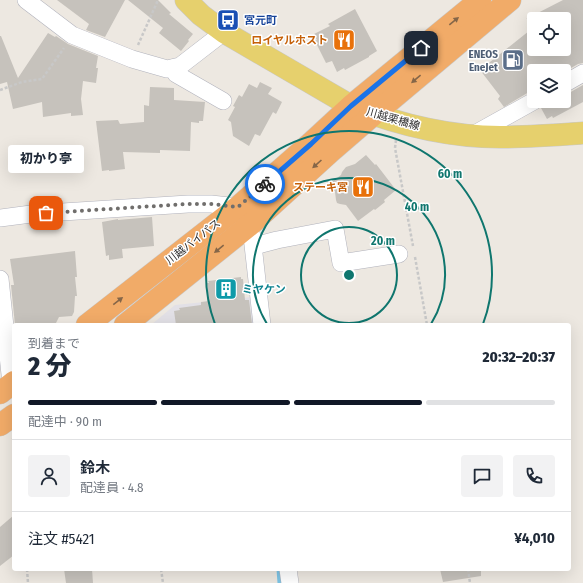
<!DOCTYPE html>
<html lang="ja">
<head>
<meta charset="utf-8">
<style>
	body { margin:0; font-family:"Fira Sans Condensed","Noto Sans JP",sans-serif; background:#f2f2f3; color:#1f2937; height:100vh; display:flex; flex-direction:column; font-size:15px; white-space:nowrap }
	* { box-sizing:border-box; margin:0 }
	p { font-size:13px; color:#747a83 }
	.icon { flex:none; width:22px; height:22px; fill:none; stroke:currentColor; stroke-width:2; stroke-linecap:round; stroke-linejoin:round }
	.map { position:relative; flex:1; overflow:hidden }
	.panel { position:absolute; left:12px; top:323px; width:559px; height:248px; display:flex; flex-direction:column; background:#fff; border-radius:4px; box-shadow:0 4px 16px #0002 }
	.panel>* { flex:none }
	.buttons { position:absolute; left:527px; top:12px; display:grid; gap:8px }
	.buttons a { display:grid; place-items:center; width:44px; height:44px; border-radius:4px; background:#fff; box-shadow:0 4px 16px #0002; font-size:20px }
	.pin { position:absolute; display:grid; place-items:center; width:34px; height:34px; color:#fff; margin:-17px; border-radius:8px; box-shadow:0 2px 6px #0006 }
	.courier { position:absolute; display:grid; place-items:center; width:40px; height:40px; margin:-20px; border:3px solid #1a73e8; border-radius:50%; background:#fff; color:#222; box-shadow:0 1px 5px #0007 }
	.bubble { position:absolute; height:28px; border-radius:4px; background:#fff; box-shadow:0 4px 16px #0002; font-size:13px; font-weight:800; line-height:28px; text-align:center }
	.summary em { font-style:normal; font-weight:800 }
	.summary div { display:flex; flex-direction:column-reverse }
	.summary { display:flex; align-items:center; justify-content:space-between; height:68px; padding:0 16px }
	h1 { font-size:26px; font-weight:800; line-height:30px }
	.bar { display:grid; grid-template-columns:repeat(4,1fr); gap:6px 4px; align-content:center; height:48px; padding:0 16px }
	.bar i { height:5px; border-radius:3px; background:#e0e1e3 }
	.bar .active { background:#111827 }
	.bar p { grid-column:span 4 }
	.line { display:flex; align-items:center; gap:10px; padding:0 16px; border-top:1px solid #e0e1e3 }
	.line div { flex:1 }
	.round { display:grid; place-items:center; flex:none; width:42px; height:42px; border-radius:4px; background:#f2f2f3 }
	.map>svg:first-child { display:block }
	.industrial { fill:#e2e0e6 }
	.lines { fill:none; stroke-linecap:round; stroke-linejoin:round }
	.stream { stroke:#7dc4e5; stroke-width:5 }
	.building { fill:#c6c2bc }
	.minor-casing { stroke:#b1b2bc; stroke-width:18 }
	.major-casing { stroke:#c8c8c8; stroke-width:23 }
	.highway-casing { stroke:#c8c8c8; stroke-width:23 }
	.path { stroke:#c8c8c8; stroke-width:2.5; stroke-dasharray:3 2; stroke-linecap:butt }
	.minor { stroke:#fff; stroke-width:17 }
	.major { stroke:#e6d06d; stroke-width:22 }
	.highway { stroke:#f1ab68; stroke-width:22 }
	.oneway { fill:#856648 }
	.done { stroke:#706e6c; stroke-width:4; stroke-dasharray:0 7.2 }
	.route { stroke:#1a73e8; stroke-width:5 }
	.ring { fill:none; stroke:#0f766e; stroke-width:2 }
	.labels { text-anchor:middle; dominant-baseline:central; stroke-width:3; stroke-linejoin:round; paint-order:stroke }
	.transit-label { font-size:11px; font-weight:bold; fill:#164399; stroke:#fff; text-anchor:start }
	.food-label { font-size:11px; font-weight:bold; fill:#c56008; stroke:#fff; text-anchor:end }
	.service-label { font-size:11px; font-weight:bold; fill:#4e5e75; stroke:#fff; text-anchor:end }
	.street-label { font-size:11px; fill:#2d2d2d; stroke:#fff }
	.culture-label { font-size:11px; font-weight:bold; fill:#0d838f; stroke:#fff; text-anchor:start }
	.centre { fill:#0f766e; stroke:#fff; stroke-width:2 }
	.ring-label { font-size:12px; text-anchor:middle; font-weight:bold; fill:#0f766e; stroke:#fff; stroke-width:3; stroke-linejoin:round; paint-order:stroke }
</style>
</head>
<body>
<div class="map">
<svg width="583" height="583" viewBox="0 0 583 583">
	<rect width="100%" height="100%" fill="#ede8e1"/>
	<!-- industrial -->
	<path class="industrial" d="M252 297 255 325H151L175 305Z"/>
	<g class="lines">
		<!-- stream -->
		<path class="stream" d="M279 569 280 583"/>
	</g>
	<!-- building -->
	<g class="building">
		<path d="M57 0H125L105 37 86 30 89 24Z"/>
		<path d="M128 0H158L171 13 169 14 193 34 188 40 189 41 181 51 159 33 163 28Z"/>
		<path d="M563 0H583V63L578 64 564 72V71H534V91L529 92 504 107 498 99 500 96 480 70 534 27V49H564V19H526Z"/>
		<path d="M355 9 377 51 369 56V57L345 70 344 68 337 72 332 61 326 63 315 41 317 40 314 34 330 26 328 24Z"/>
		<path d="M48 33 55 37 56 36 68 44 98 56 96 68H98L96 83 83 81 81 99 83 115 71 116V113L43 117 42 102 13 109 7 82 0 84V36H1L18 78Z"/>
		<path d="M260 82 272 88 268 94 282 102 276 114 273 112 260 136 255 134 249 146 233 136 231 122 228 120 235 107 233 106 239 95 242 97 249 84 257 88Z"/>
		<path d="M583 85V102L553 118 552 116 547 119 541 108 543 106 551 101H564V94L569 93Z"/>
		<path d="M150 87 174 88V100L205 102 203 121H199V123L191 122 190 151 160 150V153L123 152 125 169 109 171V170L102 171 96 121 118 120 120 124 144 122V105L149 106Z"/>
		<path d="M366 155 375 165 376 164 396 190 384 200 385 202 375 210 374 209 358 221 346 205 340 204 337 203 336 200 335 192 329 184 341 175 342 172 346 167 355 164Z"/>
		<path d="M152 217 154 246 122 249 123 258 109 260V255L106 256 102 222 118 219V220Z"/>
		<path d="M75 251 77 277H75L77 296H75L74 312 72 316 59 317 55 325H15L11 285H14L10 259Z"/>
		<path d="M241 277V279H243L245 300H249L252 324 176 325 174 311 180 310 179 308 201 305V302L209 301 207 283H209L208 281Z"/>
		<path d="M14 515V555L0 566V527Z"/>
		<path d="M64 569H92L93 583H66Z"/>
		<path d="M440 569H481V576L443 582Z"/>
	</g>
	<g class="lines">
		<!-- minor casing -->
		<g class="minor-casing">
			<g id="minor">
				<path d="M26 0 72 35 132 59 167 69 180 66 224 32"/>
				<path d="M173 68 176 74 223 101"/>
				<path d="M564 84 583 73"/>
				<path d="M471 136 534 101"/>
				<path d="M0 218 31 214 188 204H211L238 207"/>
				<path d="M252 236 262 325"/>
				<path d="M254 246 277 240 335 229 341 263 399 254"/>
				<path d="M0 279 11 384"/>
				<path d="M288 569 290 583"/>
			</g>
		</g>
		<!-- major casing -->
		<g class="major-casing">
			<path id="major" d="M186 0 201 15 224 32 351 106C397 124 450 137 500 137 528 137 555 135 583 133"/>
		</g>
		<!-- highway casing -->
		<g class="highway-casing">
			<g id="highway">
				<path d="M87 325 238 207 311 143 351 106 480 0"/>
				<path d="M125 325 251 224 329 153 373 115 510 0"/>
				<path d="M0 393 14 382"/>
				<path d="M0 425 14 415"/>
			</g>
		</g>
		<!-- path -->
		<g class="path">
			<path d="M138 45 158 0"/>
			<path d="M0 90 22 82 42 79 64 48"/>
			<path d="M396 140 395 148 413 246"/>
			<path d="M415 257 427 325"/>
			<path d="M13 438 14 445"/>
			<path d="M27 569 28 583"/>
			<path d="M161 569 163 583"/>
			<path d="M468 569 470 583"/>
		</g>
		<!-- minor -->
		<use href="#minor" class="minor"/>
		<!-- major -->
		<use href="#major" class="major"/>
		<!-- highway -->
		<use href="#highway" class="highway"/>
	</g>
	<!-- one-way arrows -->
	<defs><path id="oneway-solid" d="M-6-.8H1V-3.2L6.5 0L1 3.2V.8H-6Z"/></defs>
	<g class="oneway">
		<use href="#oneway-solid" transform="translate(454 21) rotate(-39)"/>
		<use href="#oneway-solid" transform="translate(416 79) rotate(140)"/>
		<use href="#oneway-solid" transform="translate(317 164) rotate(138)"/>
		<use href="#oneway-solid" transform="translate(219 249) rotate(141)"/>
		<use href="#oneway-solid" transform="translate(118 301) rotate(-38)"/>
	</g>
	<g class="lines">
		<!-- done -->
		<path class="done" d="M46 213 188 204H211L238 207 265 184"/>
		<!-- route -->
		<path class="route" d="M265 184 311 144 351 106 421 48"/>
	</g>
	<!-- distance rings -->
	<g class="ring">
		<circle cx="349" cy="275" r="48"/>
		<path d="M267 324A96 96 0 1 1 431 324"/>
		<path d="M215 324A143 143 0 1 1 483 324"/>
	</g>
	<!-- icons -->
	<defs>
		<g id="bus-square" transform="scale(1.15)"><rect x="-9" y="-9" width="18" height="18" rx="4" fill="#1a4fb4" stroke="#fff"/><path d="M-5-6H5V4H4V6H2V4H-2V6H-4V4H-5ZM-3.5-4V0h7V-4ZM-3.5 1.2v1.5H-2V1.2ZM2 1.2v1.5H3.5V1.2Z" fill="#fff"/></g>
		<g id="restaurant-square" transform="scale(1.15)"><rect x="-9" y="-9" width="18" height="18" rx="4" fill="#e8710a" stroke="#fff"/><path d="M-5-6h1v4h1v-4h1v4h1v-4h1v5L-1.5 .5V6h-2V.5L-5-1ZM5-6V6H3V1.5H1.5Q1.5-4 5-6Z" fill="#fff"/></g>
		<g id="fuel-square" transform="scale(1.15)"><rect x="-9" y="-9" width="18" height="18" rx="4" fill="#5c6f8a" stroke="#fff"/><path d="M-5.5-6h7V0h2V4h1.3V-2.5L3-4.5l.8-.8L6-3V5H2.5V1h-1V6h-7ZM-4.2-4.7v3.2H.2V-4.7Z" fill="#fff"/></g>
		<g id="building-square" transform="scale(1.15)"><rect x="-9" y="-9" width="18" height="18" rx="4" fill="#0f9aa8" stroke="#fff"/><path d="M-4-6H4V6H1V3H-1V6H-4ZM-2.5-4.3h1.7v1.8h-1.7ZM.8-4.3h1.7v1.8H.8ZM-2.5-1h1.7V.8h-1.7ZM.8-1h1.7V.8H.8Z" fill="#fff"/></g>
	</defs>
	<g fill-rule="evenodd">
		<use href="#bus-square" x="228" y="20"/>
		<use href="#restaurant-square" x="344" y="40"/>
		<use href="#fuel-square" x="513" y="60"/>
		<use href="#restaurant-square" x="363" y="187"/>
		<use href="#building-square" x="226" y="289"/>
	</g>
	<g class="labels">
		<!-- transit labels -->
		<g class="transit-label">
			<text x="244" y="20">宮元町</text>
		</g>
		<!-- food labels -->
		<g class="food-label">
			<text x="328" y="40">ロイヤルホスト</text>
			<text x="348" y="187">ステーキ宮</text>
		</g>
		<!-- service labels -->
		<g class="service-label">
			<text x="498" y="54">ENEOS<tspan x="498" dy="13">EneJet</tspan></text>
		</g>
		<!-- street labels -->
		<g class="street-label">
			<text transform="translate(393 119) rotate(16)">川越栗橋線</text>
			<text transform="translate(193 242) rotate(-38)">川越バイパス</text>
		</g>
		<!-- culture labels -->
		<g class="culture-label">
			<text x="242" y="289">ミヤケン</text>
		</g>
	</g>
	<circle cx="349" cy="275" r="6" class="centre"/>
	<g class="ring-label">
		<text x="450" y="178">60 m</text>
		<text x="417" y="211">40 m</text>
		<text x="383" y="245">20 m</text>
	</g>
</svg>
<div class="buttons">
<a><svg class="icon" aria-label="locate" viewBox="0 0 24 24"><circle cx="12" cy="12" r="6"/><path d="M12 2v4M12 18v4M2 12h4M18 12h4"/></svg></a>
<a><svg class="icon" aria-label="layers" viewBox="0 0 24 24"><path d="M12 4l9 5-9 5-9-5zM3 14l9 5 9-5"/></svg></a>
</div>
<div class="pin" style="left:46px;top:213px;background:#ea580c"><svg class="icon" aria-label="bag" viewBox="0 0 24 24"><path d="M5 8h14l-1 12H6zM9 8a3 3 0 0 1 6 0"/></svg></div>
<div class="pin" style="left:421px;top:48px;background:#1f2937"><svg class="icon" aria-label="home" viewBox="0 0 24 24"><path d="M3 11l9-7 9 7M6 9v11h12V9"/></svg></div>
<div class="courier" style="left:265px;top:184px"><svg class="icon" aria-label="bike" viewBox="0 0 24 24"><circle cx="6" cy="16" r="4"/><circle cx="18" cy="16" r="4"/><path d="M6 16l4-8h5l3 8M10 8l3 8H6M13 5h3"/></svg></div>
<div class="bubble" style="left:8px;top:145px;width:76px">初かり亭</div>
<section class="panel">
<div class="summary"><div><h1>2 分</h1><p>到着まで</p></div><em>20:32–20:37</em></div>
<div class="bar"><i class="active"></i><i class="active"></i><i class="active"></i><i></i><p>配達中 · 90 m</p></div>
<div class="line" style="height:72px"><a class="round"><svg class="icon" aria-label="person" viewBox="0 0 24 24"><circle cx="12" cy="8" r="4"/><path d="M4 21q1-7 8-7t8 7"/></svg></a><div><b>鈴木</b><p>配達員 · 4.8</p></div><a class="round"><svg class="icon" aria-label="chat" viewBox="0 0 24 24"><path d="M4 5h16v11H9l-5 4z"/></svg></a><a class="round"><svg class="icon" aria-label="phone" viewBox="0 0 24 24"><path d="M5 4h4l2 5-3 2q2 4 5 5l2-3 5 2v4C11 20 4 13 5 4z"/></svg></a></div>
<div class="line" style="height:52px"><div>注文 #5421</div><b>¥4,010</b></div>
</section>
</div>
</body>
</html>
